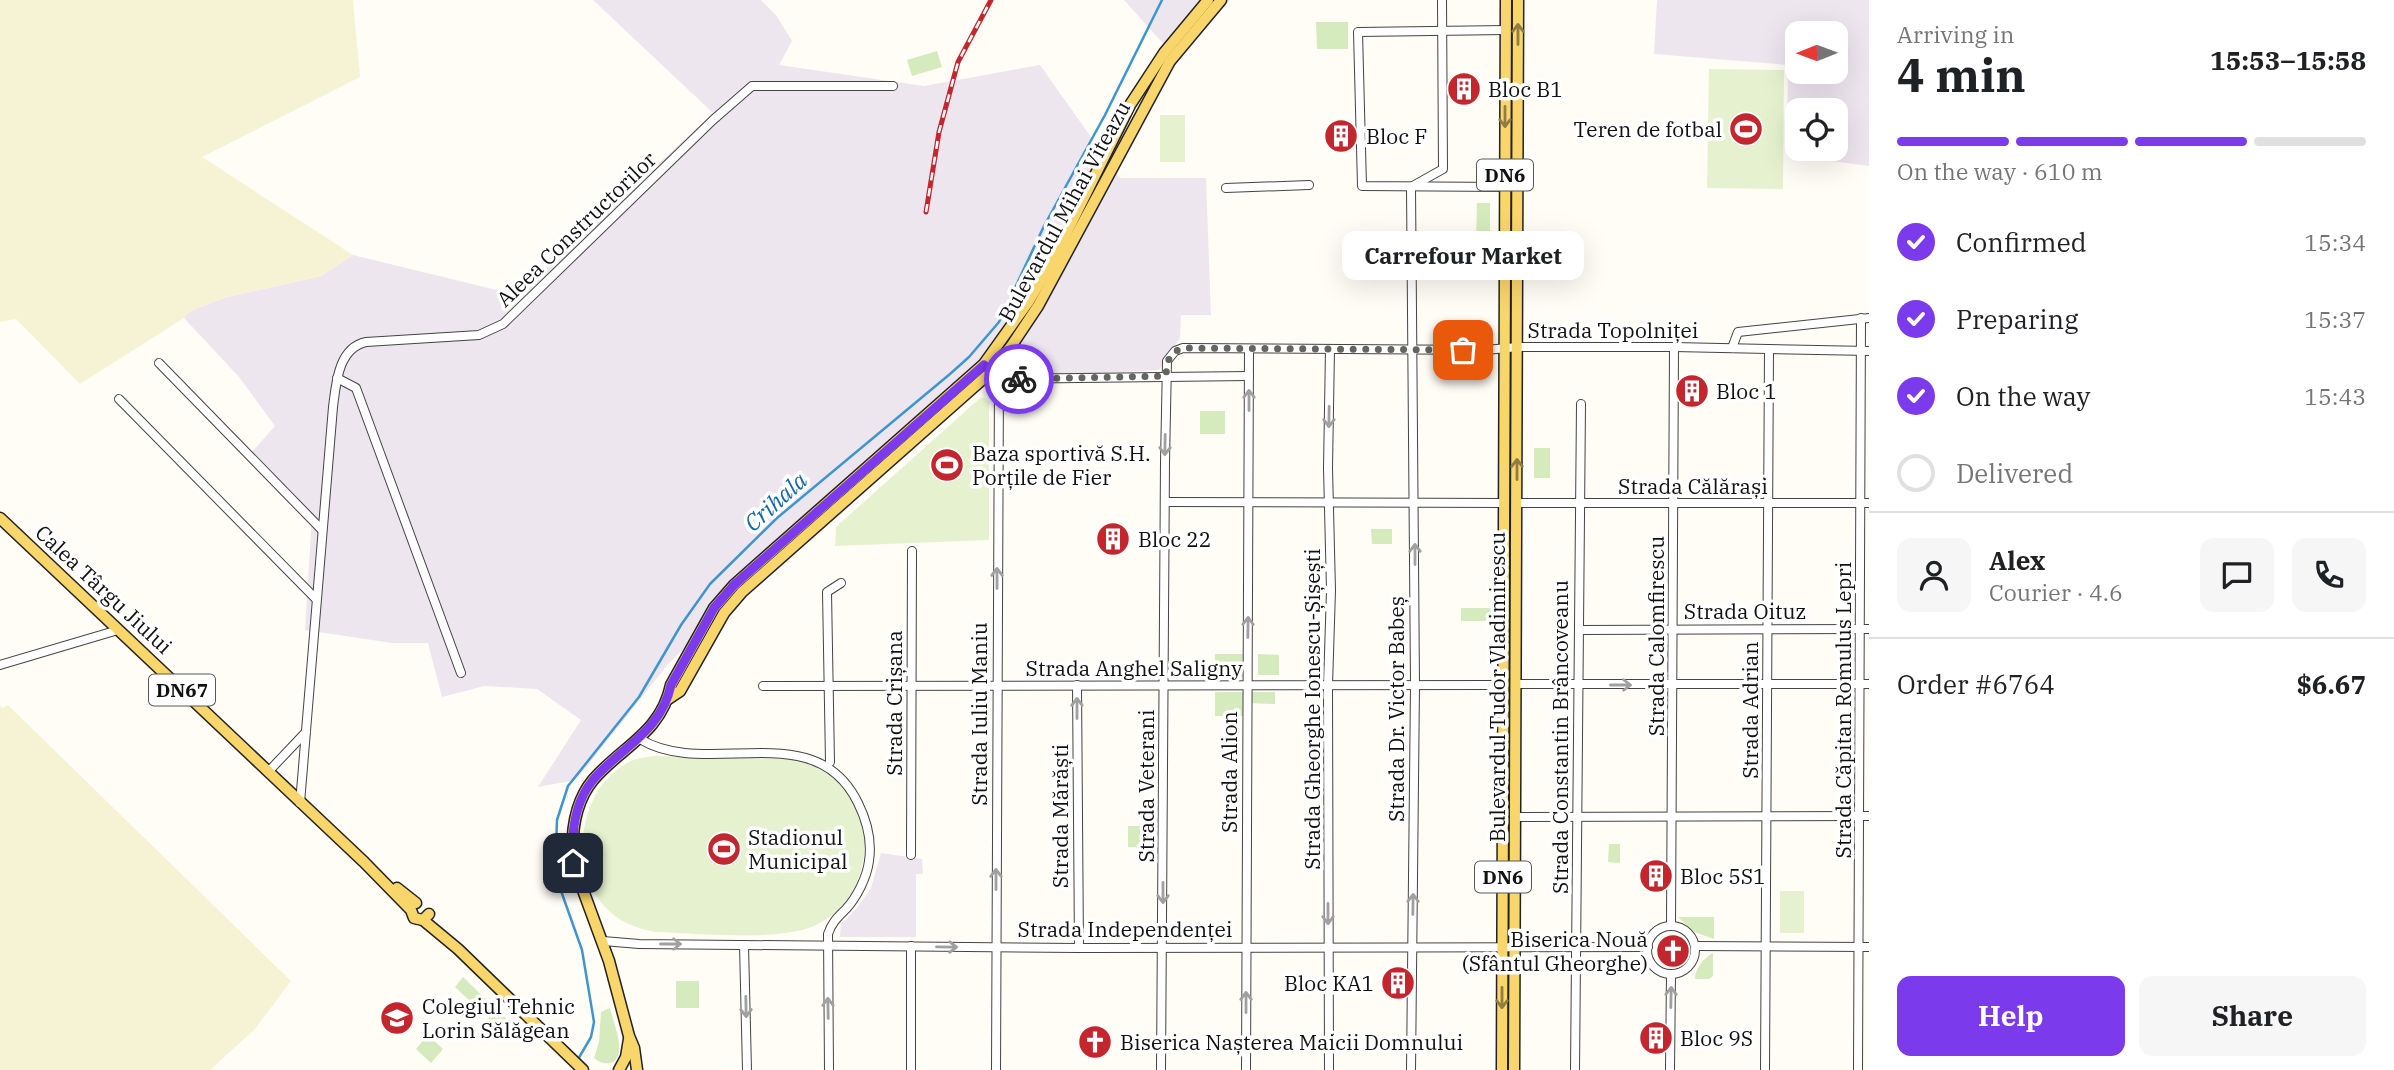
<!DOCTYPE html>
<html lang="en">
<head>
<meta charset="utf-8">
<style>
	body { margin:0; font-family:"IBM Plex Serif",serif; background:#f6f6f6; color:#202124; height:100vh; display:flex; flex-direction:column; font-size:26px; white-space:nowrap }
	* { box-sizing:border-box; margin:0 }
	p { font-size:23px; color:#757577 }
	.icon { flex:none; width:38px; height:38px; fill:none; stroke:currentColor; stroke-width:2; stroke-linecap:round; stroke-linejoin:round }
	.map { position:relative; flex:1; overflow:hidden }
	.side { display:flex; flex-direction:column; background:#fff; width:525px }
	.side>* { flex:none }
	.needle { width:46px; rotate:269deg }
	.fabs { position:absolute; left:1785px; top:21px; display:grid; gap:14px }
	.fabs a { display:grid; place-items:center; width:63px; height:63px; border-radius:14px; background:#fff; box-shadow:0 7px 28px #0002; font-size:35px }
	.pin { position:absolute; display:grid; place-items:center; width:60px; height:60px; color:#fff; margin:-30px; border-radius:14px; box-shadow:0 4px 10px #0006 }
	.courier { position:absolute; display:grid; place-items:center; width:70px; height:70px; margin:-35px; border:5px solid #7c3aed; border-radius:50%; background:#fff; color:#222; box-shadow:0 2px 9px #0007 }
	.bubble { position:absolute; height:49px; border-radius:14px; background:#fff; box-shadow:0 7px 28px #0002; font-size:23px; font-weight:800; line-height:49px; text-align:center }
	.summary em { font-style:normal; font-weight:800 }
	.summary div { display:flex; flex-direction:column-reverse }
	.summary { display:flex; align-items:center; justify-content:space-between; height:119px; padding:0 28px }
	h1 { font-size:46px; font-weight:800; line-height:52px }
	.bar { display:grid; grid-template-columns:repeat(4,1fr); gap:10px 7px; align-content:center; height:84px; padding:0 28px }
	.bar i { height:9px; border-radius:5px; background:#e0e0e0 }
	.bar .selected { background:#7c3aed }
	.bar p { grid-column:span 4 }
	.line { display:flex; align-items:center; gap:18px; padding:0 28px; border-top:2px solid #e0e0e0 }
	.line div { flex:1 }
	.round { display:grid; place-items:center; flex:none; width:74px; height:74px; border-radius:14px; background:#f6f6f6 }
	ol { padding:0 28px; list-style:none }
	li { display:flex; align-items:center; gap:21px; height:77px }
	li p { margin-inline-start:auto }
	li .icon { padding:7px; border-radius:50%; background:#7c3aed; color:#fff; stroke-width:4 }
	li:last-child { color:#757577 }
	li i { width:38px; height:38px; border:4px solid #e0e0e0; border-radius:50% }
	.button { display:flex; gap:14px; margin-top:auto; padding:14px 28px }
	.button a { flex:1; height:80px; border-radius:14px; background:#7c3aed; color:#fff; font-size:28px; font-weight:800; line-height:80px; text-align:center }
	.button a+a { background:#f6f6f6; color:#202124 }
	main { display:flex; flex:1; min-height:0 }
	.map>svg:first-child { display:block }
	.industrial { fill:#eee6ef; fill-rule:evenodd }
	.farmland { fill:#f6f3d4 }
	.green { fill:#d5ebbd }
	.pitch { fill:#e6f2cf }
	.lines { fill:none; stroke-linecap:round; stroke-linejoin:round }
	.stream { stroke:#3f96cf; stroke-width:2.5 }
	.minor-casing { stroke:#444; stroke-width:10 }
	.major-casing { stroke:#222; stroke-width:13 }
	.minor { stroke:#fff; stroke-width:8 }
	.major { stroke:#f9d66b; stroke-width:10 }
	.rail-casing { stroke:#c4262e; stroke-width:5 }
	.rail { stroke:#fff; stroke-width:2.5; stroke-dasharray:8; stroke-linecap:butt }
	.oneway { stroke:#917d42 }
	.oneway2 { stroke:#a0a0a0 }
	.done { stroke:#646461; stroke-width:7; stroke-dasharray:0 12.6 }
	.route { stroke:#7c3aed; stroke-width:9 }
	.labels { text-anchor:middle; dominant-baseline:central; stroke-width:7; stroke-linejoin:round; paint-order:stroke }
	.shield { fill:#fff; stroke:#585858; stroke-width:2 }
	.shield-label { font-size:19px; font-weight:bold; fill:#111 }
	.poi-label { font-size:21px; fill:#111; stroke:#fff; text-anchor:start }
	.street-label { font-size:21px; fill:#111; stroke:#fff }
	.water-label { font-size:23px; font-style:italic; fill:#1768a6; stroke:#fff }
</style>
</head>
<body>
<main>
<div class="map">
<svg width="1869" height="1070" viewBox="0 0 1869 1070">
	<rect width="100%" height="100%" fill="#fffdf5"/>
	<!-- industrial -->
	<g class="industrial">
		<path d="M593 0H761L776 15 792 41 779 65 924 86 1040 65 1120 178H1206L1211 315H1181L1180 338 1159 370 994 379 792 545 668 664 576 780 538 787 581 720 537 689 484 686 442 697 428 643H392L305 630 312 515 251 453 275 426 239 377 184 318 190 311 227 297 321 276 353 255 517 295 713 113Z"/>
		<path d="M1124 0H1230L1177 59Z"/>
		<path d="M1657 0H1869V166L1787 155 1788 65 1654 54ZM1836 33V72H1797V33ZM1836 110V149H1797V110Z"/>
		<path d="M881 853 922 859 923 874H916V937H840L841 924 856 909 871 888Z"/>
	</g>
	<!-- farmland -->
	<g class="farmland">
		<path d="M0 0H353L360 77 202 157 353 255 321 276 227 297 190 311 184 318 80 384 16 319 0 322Z"/>
		<path d="M0 705 2 708 8 705 291 981 255 1029 210 1070H0Z"/>
	</g>
	<!-- green -->
	<g class="green">
		<path d="M1316 22H1348V49H1317Z"/>
		<path d="M937 51 942 67 912 76 907 60Z"/>
		<path d="M1477 203H1490V240H1476Z"/>
		<rect x="1200" y="411" width="25" height="23"/>
		<rect x="1534" y="448" width="16" height="30"/>
		<path d="M1371 529H1392V544H1372Z"/>
		<rect x="1461" y="608" width="30" height="13"/>
		<rect x="1215" y="654" width="28" height="23"/>
		<path d="M1258 654 1279 655V675H1258Z"/>
		<rect x="1215" y="692" width="28" height="24"/>
		<path d="M1249 692H1275V704L1249 703Z"/>
		<path d="M1128 826H1154L1153 847H1128Z"/>
		<path d="M1609 844H1620V863L1608 862Z"/>
		<path d="M1678 917H1714V939L1694 932Z"/>
		<path d="M1713 953V976L1709 979H1695C1695 968 1704 958 1713 953Z"/>
		<path d="M463 977 514 1026 506 1035 455 987Z"/>
		<rect x="676" y="981" width="23" height="27"/>
		<path d="M610 1008C613 1022 629 1058 610 1063 603 1064 599 1062 594 1058L599 1042 601 1012Z"/>
		<path d="M428 1035 443 1049 431 1063 416 1049Z"/>
	</g>
	<!-- pitch -->
	<g class="pitch">
		<path d="M1709 69 1784 70 1783 189 1707 188Z"/>
		<rect x="1160" y="115" width="25" height="47"/>
		<path d="M984 397 989 402V540L835 546 836 527 979 399Z"/>
		<path d="M654 756 793 759C816 765 836 776 850 796 878 838 864 899 820 923 786 943 697 933 655 932 641 929 627 925 615 916 565 878 575 786 633 760 639 758 647 757 654 756Z"/>
		<rect x="1780" y="891" width="24" height="42"/>
	</g>
	<g class="lines">
		<!-- stream -->
		<path class="stream" d="M577 1061 591 1037 594 1022 582 950 560 888 556 848 557 820 568 786 639 697 681 625 710 584 777 518 950 374 969 357 999 322 1044 226 1105 115 1162 0"/>
		<!-- minor casing -->
		<g class="minor-casing">
			<g id="minor">
				<path d="M1505 187 1362 186 1358 32 1506 30"/>
				<path d="M1226 188 1309 185"/>
				<path d="M1732 348 1738 332 1869 318"/>
				<path d="M159 363 322 530"/>
				<path d="M990 369 999 379 996 1070"/>
				<path d="M337 378 356 388 461 673"/>
				<path d="M999 379 1249 376"/>
				<path d="M119 399 316 599"/>
				<path d="M1165 502 1505 503"/>
				<path d="M1517 503H1869"/>
				<path d="M1579 630 1869 629"/>
				<path d="M0 665 118 630"/>
				<path d="M1517 684H1869"/>
				<path d="M1077 685 1079 948"/>
				<path d="M763 686 1504 685"/>
				<path d="M640 739C706 780 815 714 858 803 867 821 872 841 869 861 867 877 857 897 846 909 838 917 832 922 828 934L829 1070"/>
				<path d="M830 762 827 592 841 583"/>
				<path d="M268 772 306 732"/>
				<path d="M300 803 333 407C336 384 338 348 366 342L479 335 503 324 713 120 752 86H893"/>
				<path d="M1515 817 1869 816"/>
				<path d="M911 855 912 551"/>
				<path d="M1671 926 1674 347"/>
				<circle cx="1671" cy="950" r="24"/>
				<path d="M603 941 639 944 1079 948 1648 947"/>
				<path d="M744 945 747 1070"/>
				<path d="M1695 946 1869 947"/>
				<path d="M911 1070V946"/>
				<path d="M1161 1070 1165 462 1167 361 1175 351 1183 348 1486 350 1518 347H1674L1869 351"/>
				<path d="M1246 1070 1249 349"/>
				<path d="M1329 1070 1328 685 1331 590 1328 468 1330 349"/>
				<path d="M1411 1070 1415 685 1411 187 1443 169 1442 0"/>
				<path d="M1575 1070 1581 404"/>
				<path d="M1670 1070 1671 974"/>
				<path d="M1765 1070 1769 349"/>
				<path d="M1858 1070 1861 318"/>
			</g>
		</g>
		<!-- major casing -->
		<g class="major-casing">
			<g id="major">
				<path d="M0 518 364 862 411 910 414 918 423 920 429 914"/>
				<path d="M668 699 680 691 724 613 742 592 992 371 1012 345 1038 306 1170 61 1221 0"/>
				<path d="M397 888 416 903"/>
				<path d="M423 920 458 949 583 1070"/>
				<path d="M619 1070 626 1057 629 1039"/>
				<path d="M637 1070 634 1048 629 1036 609 961 573 863C571 835 574 803 593 780 621 747 661 733 671 685L714 608 734 585 984 364 1029 301 1053 260 1130 105 1164 53 1208 0"/>
				<path d="M1502 1070 1506 0"/>
				<path d="M1514 1070 1518 0"/>
			</g>
		</g>
		<!-- minor -->
		<use href="#minor" class="minor"/>
		<!-- major -->
		<use href="#major" class="major"/>
		<!-- rail casing -->
		<g class="rail-casing">
			<path id="rail" d="M926 212 939 132 958 62 991 0"/>
		</g>
		<!-- rail -->
		<use href="#rail" class="rail"/>
	</g>
	<!-- one-way arrows -->
	<defs><path id="oneway-shaft" d="M-6 0H5M1.5-3L5.5 0L1.5 3" fill="none" stroke-width="1.6" stroke-linecap="round" stroke-linejoin="round" transform="scale(1.75)"/></defs>
	<g class="oneway">
		<use href="#oneway-shaft" transform="translate(1518 34) rotate(-90)"/>
		<use href="#oneway-shaft" transform="translate(1505 117) rotate(90)"/>
		<use href="#oneway-shaft" transform="translate(1517 469) rotate(-90)"/>
		<use href="#oneway-shaft" transform="translate(1502 998) rotate(90)"/>
	</g>
	<g class="oneway2">
		<use href="#oneway-shaft" transform="translate(1249 400) rotate(-90)"/>
		<use href="#oneway-shaft" transform="translate(1329 417) rotate(91)"/>
		<use href="#oneway-shaft" transform="translate(1165 445) rotate(91)"/>
		<use href="#oneway-shaft" transform="translate(1415 554) rotate(-90)"/>
		<use href="#oneway-shaft" transform="translate(997 578) rotate(-90)"/>
		<use href="#oneway-shaft" transform="translate(1248 627) rotate(-89)"/>
		<use href="#oneway-shaft" transform="translate(1621 685)"/>
		<use href="#oneway-shaft" transform="translate(1077 708) rotate(-90)"/>
		<use href="#oneway-shaft" transform="translate(996 879) rotate(-90)"/>
		<use href="#oneway-shaft" transform="translate(1163 893) rotate(90)"/>
		<use href="#oneway-shaft" transform="translate(1413 904) rotate(-89)"/>
		<use href="#oneway-shaft" transform="translate(1328 914) rotate(90)"/>
		<use href="#oneway-shaft" transform="translate(671 944)"/>
		<use href="#oneway-shaft" transform="translate(947 947) rotate(1)"/>
		<use href="#oneway-shaft" transform="translate(1671 997) rotate(-89)"/>
		<use href="#oneway-shaft" transform="translate(1246 1002) rotate(-90)"/>
		<use href="#oneway-shaft" transform="translate(746 1007) rotate(89)"/>
		<use href="#oneway-shaft" transform="translate(828 1008) rotate(-91)"/>
	</g>
	<g class="lines">
		<!-- done -->
		<path class="done" d="M1019 379 1166 376C1167 362 1168 353 1183 348L1463 350"/>
		<!-- route -->
		<path class="route" d="M573 863C571 835 574 803 593 780 621 747 661 732 671 685L714 608 734 585 984 365 999 379H1019"/>
	</g>
	<!-- icons -->
	<defs>
		<g id="building-disc" transform="scale(1.75)"><circle r="9.5" fill="#c4262e" stroke="#fff"/><path d="M-4-6H4V6H1V3H-1V6H-4ZM-2.5-4.3h1.7v1.8h-1.7ZM.8-4.3h1.7v1.8H.8ZM-2.5-1h1.7V.8h-1.7ZM.8-1h1.7V.8H.8Z" fill="#fff"/></g>
		<g id="stadium-disc" transform="scale(1.75)"><circle r="9.5" fill="#c4262e" stroke="#fff"/><path d="M0-5a6.5 5 0 1 0 0 10a6.5 5 0 1 0 0-10ZM-3.5-1.8h7v3.6h-7Z" fill="#fff"/></g>
		<g id="church-disc" transform="scale(1.75)"><circle r="9.5" fill="#c4262e" stroke="#fff"/><path d="M-1.2-6h2.4v3.5h3.3v2.4h-3.3V6h-2.4V-.1h-3.3v-2.4h3.3Z" fill="#fff"/></g>
		<g id="school-disc" transform="scale(1.75)"><circle r="9.5" fill="#c4262e" stroke="#fff"/><path d="M0-5L7-2L0 1L-7-2ZM-4 1L0 2.5L4 1V4Q0 6-4 4Z" fill="#fff"/></g>
	</defs>
	<g fill-rule="evenodd">
		<use href="#building-disc" x="1464" y="89"/>
		<use href="#stadium-disc" x="1746" y="129"/>
		<use href="#building-disc" x="1341" y="136"/>
		<use href="#building-disc" x="1692" y="391"/>
		<use href="#stadium-disc" x="947" y="465"/>
		<use href="#building-disc" x="1113" y="539"/>
		<use href="#stadium-disc" x="724" y="849"/>
		<use href="#building-disc" x="1656" y="876"/>
		<use href="#church-disc" x="1673" y="951"/>
		<use href="#building-disc" x="1398" y="983"/>
		<use href="#school-disc" x="397" y="1018"/>
		<use href="#building-disc" x="1656" y="1038"/>
		<use href="#church-disc" x="1095" y="1042"/>
	</g>
	<g class="labels">
		<!-- shield labels -->
		<g class="shield">
			<rect x="1477" y="159.5" width="56" height="31" rx="5"/>
			<rect x="149" y="674.5" width="66" height="31" rx="5"/>
			<rect x="1475" y="861.5" width="56" height="31" rx="5"/>
		</g>
		<g class="shield-label">
			<text x="1505" y="175">DN6</text>
			<text x="182" y="690">DN67</text>
			<text x="1503" y="877">DN6</text>
		</g>
		<!-- poi labels -->
		<g class="poi-label">
			<text x="1488" y="89">Bloc B1</text>
			<text x="1722" y="129" text-anchor="end">Teren de fotbal</text>
			<text x="1366" y="136">Bloc F</text>
			<text x="1716" y="391">Bloc 1</text>
			<text x="972" y="453">Baza sportivă S.H.<tspan x="972" dy="24">Porțile de Fier</tspan></text>
			<text x="1138" y="539">Bloc 22</text>
			<text x="748" y="837">Stadionul<tspan x="748" dy="24">Municipal</tspan></text>
			<text x="1680" y="876">Bloc 5S1</text>
			<text x="1648" y="939" text-anchor="end">Biserica Nouă<tspan x="1648" dy="24">(Sfântul Gheorghe)</tspan></text>
			<text x="1374" y="983" text-anchor="end">Bloc KA1</text>
			<text x="422" y="1006">Colegiul Tehnic<tspan x="422" dy="24">Lorin Sălăgean</tspan></text>
			<text x="1680" y="1038">Bloc 9S</text>
			<text x="1120" y="1042">Biserica Nașterea Maicii Domnului</text>
		</g>
		<!-- street labels -->
		<g class="street-label">
			<text transform="translate(1064 211) rotate(-61)">Bulevardul Mihai Viteazu</text>
			<text transform="translate(576 229) rotate(-44)">Aleea Constructorilor</text>
			<text x="1613" y="330">Strada Topolniței</text>
			<text x="1693" y="486">Strada Călărași</text>
			<text transform="translate(104 589) rotate(43)">Calea Târgu Jiului</text>
			<text x="1745" y="611">Strada Oituz</text>
			<text transform="translate(1656 636) rotate(-90)">Strada Calomfirescu</text>
			<text x="1134" y="668">Strada Anghel Saligny</text>
			<text transform="translate(1497 687) rotate(-90)">Bulevardul Tudor Vladimirescu</text>
			<text transform="translate(894 703) rotate(-90)">Strada Crișana</text>
			<text transform="translate(1312 709) rotate(-90)">Strada Gheorghe Ionescu-Șișești</text>
			<text transform="translate(1396 709) rotate(-90)">Strada Dr. Victor Babeș</text>
			<text transform="translate(1750 710) rotate(-90)">Strada Adrian</text>
			<text transform="translate(1843 710) rotate(-90)">Strada Căpitan Romulus Lepri</text>
			<text transform="translate(979 714) rotate(-90)">Strada Iuliu Maniu</text>
			<text transform="translate(1560 737) rotate(-90)">Strada Constantin Brâncoveanu</text>
			<text transform="translate(1229 772) rotate(-90)">Strada Alion</text>
			<text transform="translate(1146 786) rotate(-90)">Strada Veterani</text>
			<text transform="translate(1060 816) rotate(-90)">Strada Mărăști</text>
			<text x="1125" y="929">Strada Independenței</text>
		</g>
		<!-- water labels -->
		<g class="water-label">
			<text transform="translate(775 501) rotate(-42)">Crihala</text>
		</g>
	</g>
</svg>
<div class="fabs">
<a><svg class="needle" viewBox="-14 -14 28 28"><path d="M0-13l5 13h-10z" fill="#e53935"/><path d="M0 13l5-13h-10z" fill="#757577"/></svg></a>
<a><svg class="icon" aria-label="locate" viewBox="0 0 24 24"><circle cx="12" cy="12" r="6"/><path d="M12 2v4M12 18v4M2 12h4M18 12h4"/></svg></a>
</div>
<div class="pin" style="left:1463px;top:350px;background:#ea580c"><svg class="icon" aria-label="bag" viewBox="0 0 24 24"><path d="M5 8h14l-1 12H6zM9 8a3 3 0 0 1 6 0"/></svg></div>
<div class="pin" style="left:573px;top:863px;background:#1f2937"><svg class="icon" aria-label="home" viewBox="0 0 24 24"><path d="M3 11l9-7 9 7M6 9v11h12V9"/></svg></div>
<div class="courier" style="left:1019px;top:379px"><svg class="icon" aria-label="bike" viewBox="0 0 24 24"><circle cx="6" cy="16" r="4"/><circle cx="18" cy="16" r="4"/><path d="M6 16l4-8h5l3 8M10 8l3 8H6M13 5h3"/></svg></div>
<div class="bubble" style="left:1342px;top:231px;width:242px">Carrefour Market</div>
</div>
<section class="side">
<div class="summary"><div><h1>4 min</h1><p>Arriving in</p></div><em>15:53–15:58</em></div>
<div class="bar"><i class="selected"></i><i class="selected"></i><i class="selected"></i><i></i><p>On the way · 610 m</p></div>
<ol>
<li><svg class="icon" aria-label="check" viewBox="0 0 24 24"><path d="M5 12l5 5 9-10"/></svg>Confirmed<p>15:34</p></li>
<li><svg class="icon" aria-label="check" viewBox="0 0 24 24"><path d="M5 12l5 5 9-10"/></svg>Preparing<p>15:37</p></li>
<li><svg class="icon" aria-label="check" viewBox="0 0 24 24"><path d="M5 12l5 5 9-10"/></svg>On the way<p>15:43</p></li>
<li><i></i>Delivered</li>
</ol>
<div class="line" style="height:126px"><a class="round"><svg class="icon" aria-label="person" viewBox="0 0 24 24"><circle cx="12" cy="8" r="4"/><path d="M4 21q1-7 8-7t8 7"/></svg></a><div><b>Alex</b><p>Courier · 4.6</p></div><a class="round"><svg class="icon" aria-label="chat" viewBox="0 0 24 24"><path d="M4 5h16v11H9l-5 4z"/></svg></a><a class="round"><svg class="icon" aria-label="phone" viewBox="0 0 24 24"><path d="M5 4h4l2 5-3 2q2 4 5 5l2-3 5 2v4C11 20 4 13 5 4z"/></svg></a></div>
<div class="line" style="height:91px"><div>Order #6764</div><b>$6.67</b></div>
<div class="button"><a>Help</a><a>Share</a></div>
</section>
</main>
</body>
</html>
